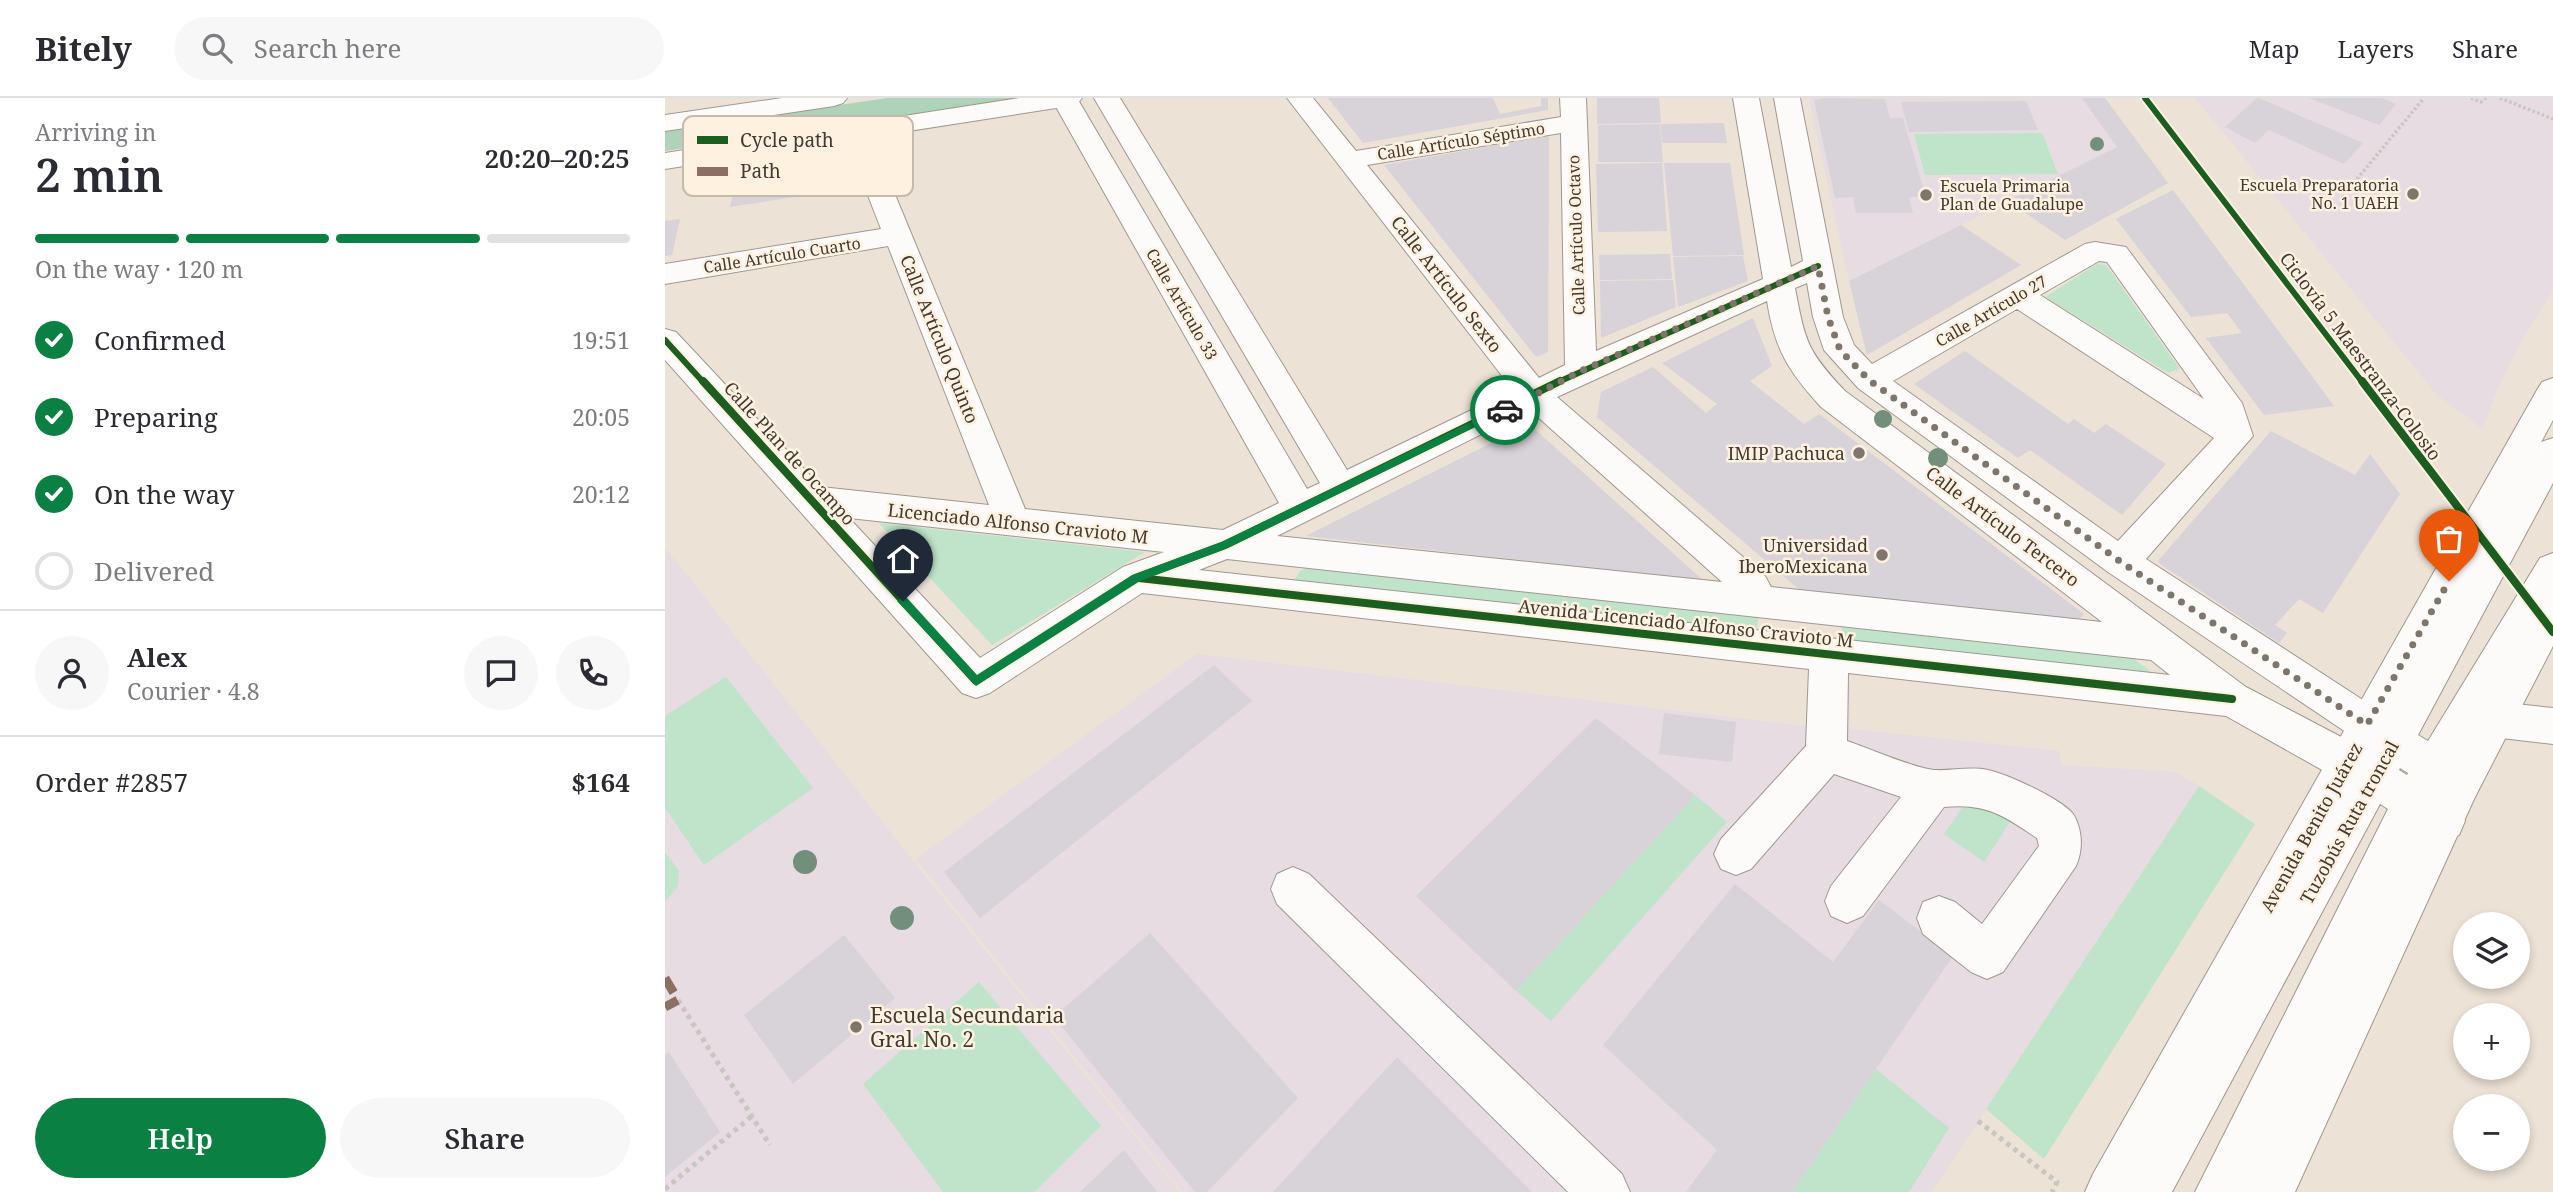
<!DOCTYPE html>
<html lang="en">
<head>
<meta charset="utf-8">
<style>
	body { margin:0; font-family:"Noto Serif",serif; background:#f7f7f7; color:#2b2b33; height:100vh; display:flex; flex-direction:column; font-size:26px; white-space:nowrap }
	* { box-sizing:border-box; margin:0 }
	p { font-size:23px; color:#7c7c81 }
	.icon { flex:none; width:38px; height:38px; fill:none; stroke:currentColor; stroke-width:2; stroke-linecap:round; stroke-linejoin:round }
	.map { position:relative; flex:1; overflow:hidden }
	.sheet { display:flex; flex-direction:column; background:#fff; width:665px }
	.sheet>* { flex:none }
	.fabs { position:absolute; left:1788px; top:814px; display:grid; gap:14px }
	.fabs a { display:grid; place-items:center; width:77px; height:77px; border-radius:50%; background:#fff; box-shadow:0 4px 10px #0003; font-size:35px }
	.pin { position:absolute; display:grid; place-items:center; width:60px; height:60px; color:#fff; margin:-72px -30px; border-radius:50% 50% 50% 0; rotate:-45deg; box-shadow:0 0 7px #0007 }
	.pin .icon { rotate:45deg }
	.courier { position:absolute; display:grid; place-items:center; width:70px; height:70px; margin:-35px; border:5px solid #0b8043; border-radius:50%; background:#fff; color:#222; box-shadow:0 2px 9px #0007 }
	.headline em { font-style:normal; font-weight:600 }
	.headline div { display:flex; flex-direction:column-reverse }
	.headline { display:flex; align-items:center; justify-content:space-between; height:119px; padding:0 35px }
	h1 { font-size:46px; font-weight:600; line-height:52px }
	.bar { display:grid; grid-template-columns:repeat(4,1fr); gap:10px 7px; align-content:center; height:84px; padding:0 35px }
	.bar i { height:9px; border-radius:5px; background:#e1e1e2 }
	.bar .current { background:#0b8043 }
	.bar p { grid-column:span 4 }
	.line { display:flex; align-items:center; gap:18px; padding:0 35px; border-top:2px solid #e1e1e2 }
	.line div { flex:1 }
	.round { display:grid; place-items:center; flex:none; width:74px; height:74px; border-radius:37px; background:#f7f7f7 }
	ol { padding:0 35px; list-style:none }
	li { display:flex; align-items:center; gap:21px; height:77px }
	li p { margin-inline-start:auto }
	li .icon { padding:7px; border-radius:50%; background:#0b8043; color:#fff; stroke-width:4 }
	li:last-child { color:#7c7c81 }
	li i { width:38px; height:38px; border:4px solid #e1e1e2; border-radius:50% }
	.action { display:flex; gap:14px; margin-top:auto; padding:14px 35px }
	.action a { flex:1; height:80px; border-radius:42px; background:#0b8043; color:#fff; font-size:28px; font-weight:600; line-height:80px; text-align:center }
	.action a+a { background:#f7f7f7; color:#2b2b33 }
	header { display:flex; align-items:center; gap:42px; box-sizing:border-box; height:98px; padding:0 35px; background:#fff; border-bottom:2px solid #e1e1e2 }
	header strong { font-size:33px }
	nav { display:flex; gap:38px; margin-inline-start:auto; font-size:24px }
	.search { width:490px; height:63px; background:#f7f7f7; display:flex; align-items:center; gap:18px; box-sizing:border-box; padding:0 24px; border-radius:38px; color:#7c7c81; font-size:26px }
	main { display:flex; flex:1; min-height:0 }
	.map>svg:first-child { display:block }
	.education { fill:#e6dce2 }
	.green { fill:#bfe4c9 }
	.forest { fill:#aed3b8 }
	.building { fill:#d8d2d9 }
	.lines { fill:none; stroke-linecap:round; stroke-linejoin:round }
	.minor-casing { stroke:#a0988f; stroke-width:2 }
	.major-casing { stroke:#a0988f; stroke-width:2 }
	.path-far1 { stroke:#c8c6c1; stroke-width:3.5; stroke-dasharray:2.5 2.5; stroke-linecap:butt }
	.path { stroke:#c8c6c1; stroke-width:5; stroke-dasharray:4.5 4.5; stroke-linecap:butt }
	.minor { fill:#fcfbf9; fill-rule:evenodd }
	.major { fill:#fcfbf9; fill-rule:evenodd }
	.quiet { stroke:#8d6e63; stroke-width:9; stroke-dasharray:17 9; stroke-linecap:butt }
	.cycleway-far1-casing { stroke:#fff1e0; stroke-width:10 }
	.cycleway-casing { stroke:#fff1e0; stroke-width:12 }
	.cycleway-far1 { stroke:#1b5e20; stroke-width:6 }
	.cycleway { stroke:#1b5e20; stroke-width:8 }
	.tree { fill:#728f7c }
	.route { fill:#0b8043 }
	.done { stroke:#7e756c; stroke-width:7; stroke-dasharray:0 12.6 }
	.poi-dot { fill:#7e756c; stroke:#fff1e0; stroke-width:2.5 }
	.labels { text-anchor:middle; dominant-baseline:central; stroke-width:5; stroke-linejoin:round; paint-order:stroke }
	.far-street-label { font-size:16px; fill:#423b33; stroke:#fff1e0 }
	.far-poi-label { font-size:16px; fill:#423b33; stroke:#fff1e0; text-anchor:end }
	.street-label { font-size:18px; fill:#423b33; stroke:#fff1e0 }
	.poi-label { font-size:18px; fill:#423b33; stroke:#fff1e0; text-anchor:end }
	.near-poi-label { font-size:21px; fill:#423b33; stroke:#fff1e0; text-anchor:start }
	.key { fill:#fff1e0; stroke:#c6baac; stroke-width:2 }
	.key-label { font-size:19px; fill:#423b33 }
</style>
</head>
<body>
<header>
<strong>Bitely</strong>
<div class="search"><svg class="icon" aria-label="search" viewBox="0 0 24 24"><circle cx="10" cy="10" r="6"/><path d="M15 15l6 6"/></svg>Search here</div>
<nav><a>Map</a><a>Layers</a><a>Share</a></nav>
</header>
<main>
<section class="sheet">
<div class="headline"><div><h1>2 min</h1><p>Arriving in</p></div><em>20:20–20:25</em></div>
<div class="bar"><i class="current"></i><i class="current"></i><i class="current"></i><i></i><p>On the way · 120 m</p></div>
<ol>
<li><svg class="icon" aria-label="check" viewBox="0 0 24 24"><path d="M5 12l5 5 9-10"/></svg>Confirmed<p>19:51</p></li>
<li><svg class="icon" aria-label="check" viewBox="0 0 24 24"><path d="M5 12l5 5 9-10"/></svg>Preparing<p>20:05</p></li>
<li><svg class="icon" aria-label="check" viewBox="0 0 24 24"><path d="M5 12l5 5 9-10"/></svg>On the way<p>20:12</p></li>
<li><i></i>Delivered</li>
</ol>
<div class="line" style="height:126px"><a class="round"><svg class="icon" aria-label="person" viewBox="0 0 24 24"><circle cx="12" cy="8" r="4"/><path d="M4 21q1-7 8-7t8 7"/></svg></a><div><b>Alex</b><p>Courier · 4.8</p></div><a class="round"><svg class="icon" aria-label="chat" viewBox="0 0 24 24"><path d="M4 5h16v11H9l-5 4z"/></svg></a><a class="round"><svg class="icon" aria-label="phone" viewBox="0 0 24 24"><path d="M5 4h4l2 5-3 2q2 4 5 5l2-3 5 2v4C11 20 4 13 5 4z"/></svg></a></div>
<div class="line" style="height:91px"><div>Order #2857</div><b>$164</b></div>
<div class="action"><a>Help</a><a>Share</a></div>
</section>
<div class="map">
<svg width="1888" height="1094" viewBox="0 0 1888 1094">
	<rect width="100%" height="100%" fill="#ece2d6"/>
	<!-- education -->
	<g class="education">
		<path d="M1144 0H1440L1469 40 1184 183Z"/>
		<path d="M1530 0H1888V192L1857 242 1832 292 1818 331 1772 297Z"/>
		<path d="M0 449 250 765 515 1094H0Z"/>
		<path d="M532 556 1141 628 1145 578 1185 583V631L1394 653 1396 667 1511 674 1534 688 1267 1094H517L251 761Z"/>
	</g>
	<!-- green -->
	<g class="green">
		<path d="M1377 35 1393 76 1260 77 1249 36Z"/>
		<path d="M1432 166 1441 167 1515 271 1503 275 1380 199Z"/>
		<path d="M214 425 480 454 327 547Z"/>
		<path d="M648 468 1094 515 1091 538 638 488 630 481 635 473Z"/>
		<path d="M1185 526 1461 555 1485 573 1482 576 1184 545 1177 541V530Z"/>
		<path d="M61 579 148 690 39 767 0 710V618Z"/>
		<path d="M1534 688 1590 726 1379 1061 1321 1011Z"/>
		<path d="M1307 696 1346 722 1319 764 1279 736Z"/>
		<path d="M1030 697 1062 724 886 923 851 893Z"/>
		<path d="M0 754 14 773 13 788 0 804Z"/>
		<path d="M314 884 436 1028 370 1094H278L198 986Z"/>
		<path d="M1211 971 1284 1030 1244 1094H1127Z"/>
	</g>
	<!-- forest -->
	<path class="forest" d="M222 0H352L0 53V33Z"/>
	<!-- building -->
	<g class="building">
		<path d="M663 0H828L835 16 876 8V0H883V12L698 45Z"/>
		<path d="M932 0H994L996 25 932 26Z"/>
		<path d="M1161 0 1220 1 1225 20H1238L1261 99H1244L1248 115H1191L1188 99 1170 100 1149 2Z"/>
		<path d="M1417 0H1440L1503 85 1400 142 1343 103 1452 49Z"/>
		<path d="M1592 0H1594L1698 45 1679 66 1604 32 1590 45 1560 29Z"/>
		<path d="M1644 0H1717L1731 6 1714 27Z"/>
		<path d="M1361 3 1373 32 1244 34 1236 4Z"/>
		<path d="M1059 25 1062 45H997L996 26Z"/>
		<path d="M995 26 998 64H933V27Z"/>
		<path d="M884 38 883 254 871 259 719 67Z"/>
		<path d="M997 65 1002 133 933 134 931 66Z"/>
		<path d="M999 65H1065L1079 157 1008 158Z"/>
		<path d="M168 70 166 82 185 79 183 91 65 109 71 85Z"/>
		<path d="M1508 92 1624 247 1669 308 1599 317 1541 240 1577 235 1562 215 1526 219 1451 121Z"/>
		<path d="M15 121 7 157 0 158V123Z"/>
		<path d="M1296 127 1356 167 1202 257 1184 183Z"/>
		<path d="M1005 156 1007 181 935 182 934 157Z"/>
		<path d="M1078 158 1083 183 1013 209 1008 159Z"/>
		<path d="M1008 182 1011 209 936 240 935 183Z"/>
		<path d="M1088 220 1107 268 1085 283 1139 326 1154 316 1419 516 1409 526 1148 503 932 319 936 294 988 269 1041 315 1052 306 997 265Z"/>
		<path d="M1300 253 1403 326 1409 321 1429 335 1441 326 1501 366 1457 417 1365 352 1353 360 1249 286Z"/>
		<path d="M864 326 1039 483 641 438Z"/>
		<path d="M1606 333 1690 377 1705 356 1735 396 1658 515 1634 501 1610 527 1622 535 1614 545 1492 464Z"/>
		<path d="M549 567 587 603 315 820 279 774Z"/>
		<path d="M999 615 1071 624 1067 664 994 656Z"/>
		<path d="M931 620 1030 697 851 893 751 798Z"/>
		<path d="M1070 786 1168 864 1214 802 1288 858 1127 1094H1021L1052 1052 938 947Z"/>
		<path d="M485 835 633 1000 542 1094H530L389 919Z"/>
		<path d="M179 837 230 900 128 986 79 917Z"/>
		<path d="M4 954 55 1034 0 1079V957Z"/>
		<path d="M732 959 867 1094H608Z"/>
		<path d="M459 1052 492 1094H415Z"/>
	</g>
	<g class="lines">
		<!-- minor casing -->
		<g class="minor-casing">
			<g id="minor">
				<path d="M386 0H412L642 391 655 385 429 0H455L682 372 848 292 622 0H648L691 53 896 19 895 0H921L931 253 1098 181 1068 0H1094L1126 169 1138 163 1109 0H1135L1178 219 1189 247 1207 266 1420 146 1430 144 1461 149 1577 305 1588 338 1481 461 1721 617 1876 344 1888 340V385L1753 637 1763 643 1875 460 1888 455V506L1831 604 1888 610V646L1828 639 1814 633 1796 663 1810 671 1816 685 1810 699 1795 704 1776 698 1794 709 1800 723 1794 737 1779 743 1757 733 1583 1094H1530L1723 711 1715 706 1507 1094H1453L1461 1076 1682 686 1561 618 1183 575 1182 643C1203 650 1249 670 1269 672 1287 673 1304 668 1323 672 1342 676 1397 701 1408 716 1418 732 1418 752 1411 768L1338 874 1322 881 1306 874 1258 836 1252 820 1258 804 1274 798 1290 804 1317 826 1374 748 1372 740C1339 718 1322 705 1279 709L1198 818 1182 825 1166 818 1160 803 1166 788 1236 699 1169 676 1086 771 1071 777 1056 771 1049 756 1056 741 1141 648 1144 571 477 495 325 595 311 600 297 595 0 262V231L11 234 156 389 324 407 223 148 0 186V166L216 131 188 59 192 53 202 51 212 53 360 411 558 432 614 405ZM896 35 900 267 874 280 702 67ZM1434 163 1442 164 1539 301 1375 197ZM1142 185 1148 219 1159 252 1193 290 1443 474 1703 649 1701 652 1581 589 1180 293C1142 253 1140 243 1130 190ZM1102 203C1110 252 1123 273 1156 309L1437 524 1106 489 1100 478 892 299ZM1352 211 1549 340 1453 443 1228 283ZM865 312 1057 484 612 438ZM184 420 499 454 458 469 315 560ZM562 461 1486 562 1505 577 534 472ZM1735 670 1743 675 1742 677 1734 672Z"/>
				<path d="M628 769 644 776 957 1076 965 1094H903L612 806 606 791 612 776Z"/>
			</g>
		</g>
		<!-- major casing -->
		<g class="major-casing">
			<g id="major">
				<path d="M117 0H182L178 5 169 8 0 33V17Z"/>
				<path d="M354 0H417L413 5 404 8 0 71V55Z"/>
				<path d="M1888 280V322L1474 1094H1420L1428 1076 1872 292 1877 284Z"/>
				<path d="M1888 495V548L1810 699 1630 1094H1578L1780 671 1875 500Z"/>
			</g>
		</g>
		<!-- path-far1 -->
		<g class="path-far1">
			<path d="M1806 0 1816 4 1821 0"/>
			<path d="M1835 0 1888 21"/>
			<path d="M1692 81 1759 0"/>
		</g>
		<!-- path -->
		<g class="path">
			<path d="M13 902 105 1047"/>
			<path d="M1313 1023 1392 1084 1387 1094"/>
			<path d="M0 1091 87 1018"/>
		</g>
		<!-- minor -->
		<use href="#minor" class="minor"/>
		<!-- major -->
		<use href="#major" class="major"/>
		<!-- quiet -->
		<path class="quiet" d="M0 880 13 902 0 909"/>
		<!-- cycleway-far1 casing -->
		<g class="cycleway-far1-casing">
			<g id="cycleway-far1">
				<path d="M1480 0 1698 285"/>
				<path d="M0 242 39 285"/>
				<path d="M891 285 1153 168"/>
			</g>
		</g>
		<!-- cycleway casing -->
		<g class="cycleway-casing">
			<g id="cycleway">
				<path d="M38 283 311 583 471 480 560 447 895 283"/>
				<path d="M1697 283 1888 534"/>
				<path d="M474 480 1567 601"/>
			</g>
		</g>
		<!-- cycleway-far1 -->
		<use href="#cycleway-far1" class="cycleway-far1"/>
		<!-- cycleway -->
		<use href="#cycleway" class="cycleway"/>
	</g>
	<!-- trees -->
	<g class="tree">
		<circle cx="1432" cy="46" r="7"/>
		<circle cx="1218" cy="321" r="9"/>
		<circle cx="1273" cy="360" r="10"/>
		<circle cx="140" cy="764" r="12"/>
		<circle cx="237" cy="820" r="12"/>
	</g>
	<!-- route -->
	<path class="route" d="M837 309 845 312 563 450 475 483 311 588 232 503 238 498 242 500 312 577 467 477 556 444Z"/>
	<g class="lines">
		<!-- done -->
		<path class="done" d="M840 312 916 273 1153 168 1163 219 1175 252 1204 282 1456 464 1702 627 1784 483"/>
	</g>
	<!-- markers -->
	<g class="poi-dot">
		<circle cx="1748" cy="96" r="7"/>
		<circle cx="1261" cy="97" r="7"/>
		<circle cx="1194" cy="355" r="7"/>
		<circle cx="1217" cy="457" r="7"/>
		<circle cx="191" cy="929" r="7"/>
	</g>
	<g class="labels">
		<!-- far-street labels -->
		<g class="far-street-label">
			<text transform="translate(796 43) rotate(-9)">Calle Artículo Séptimo</text>
			<text transform="translate(911 137) rotate(-92)">Calle Artículo Octavo</text>
			<text transform="translate(117 157) rotate(-9)">Calle Artículo Cuarto</text>
			<text transform="translate(517 206) rotate(60)">Calle Artículo 33</text>
			<text transform="translate(1326 213) rotate(-30)">Calle Artículo 27</text>
		</g>
		<!-- far-poi labels -->
		<g class="far-poi-label">
			<text x="1734" y="87">Escuela Preparatoria<tspan x="1734" dy="18">No. 1 UAEH</tspan></text>
			<text x="1275" y="88" text-anchor="start">Escuela Primaria<tspan x="1275" dy="18">Plan de Guadalupe</tspan></text>
		</g>
		<!-- street labels -->
		<g class="street-label">
			<text transform="translate(782 186) rotate(52)">Calle Artículo Sexto</text>
			<text transform="translate(275 241) rotate(68)">Calle Artículo Quinto</text>
			<text transform="translate(1696 258) rotate(53)">Ciclovía 5 Maestranza-Colosio</text>
			<text transform="translate(125 355) rotate(48)">Calle Plan de Ocampo</text>
			<text transform="translate(353 425) rotate(6)">Licenciado Alfonso Cravioto M</text>
			<text transform="translate(1338 428) rotate(37)">Calle Artículo Tercero</text>
			<text transform="translate(1021 525) rotate(6)">Avenida Licenciado Alfonso Cravioto M</text>
			<text transform="translate(1684 724) rotate(-61)">Tuzobús Ruta troncal</text>
			<text transform="translate(1646 729) rotate(-61)">Avenida Benito Juárez</text>
		</g>
		<!-- poi labels -->
		<g class="poi-label">
			<text x="1180" y="355">IMIP Pachuca</text>
			<text x="1203" y="447">Universidad<tspan x="1203" dy="21">IberoMexicana</tspan></text>
		</g>
		<!-- near-poi labels -->
		<g class="near-poi-label">
			<text x="205" y="917">Escuela Secundaria<tspan x="205" dy="24">Gral. No. 2</tspan></text>
		</g>
	</g>
	<!-- legend -->
	<rect x="18" y="18" width="230" height="80" rx="10" class="key"/>
	<rect x="32" y="38" width="31" height="8" fill="#1b5e20"/>
	<rect x="32" y="69" width="31" height="9" fill="#8d6e63"/>
	<g class="key-label">
		<text x="75" y="49">Cycle path</text>
		<text x="75" y="80">Path</text>
	</g>
</svg>
<div class="fabs">
<a><svg class="icon" aria-label="layers" viewBox="0 0 24 24"><path d="M12 4l9 5-9 5-9-5zM3 14l9 5 9-5"/></svg></a>
<a>+</a>
<a>−</a>
</div>
<div class="pin" style="left:1784px;top:483px;background:#ea580c"><svg class="icon" aria-label="bag" viewBox="0 0 24 24"><path d="M5 8h14l-1 12H6zM9 8a3 3 0 0 1 6 0"/></svg></div>
<div class="pin" style="left:238px;top:503px;background:#1f2937"><svg class="icon" aria-label="home" viewBox="0 0 24 24"><path d="M3 11l9-7 9 7M6 9v11h12V9"/></svg></div>
<div class="courier" style="left:840px;top:312px"><svg class="icon" aria-label="car" viewBox="0 0 24 24"><path d="M5 17H2v-5l4-1 3-4h7l3 4 3 1v5h-3M9 17h6M6 11h13"/><circle cx="7" cy="17" r="2"/><circle cx="17" cy="17" r="2"/></svg></div>
</div>
</main>
</body>
</html>
